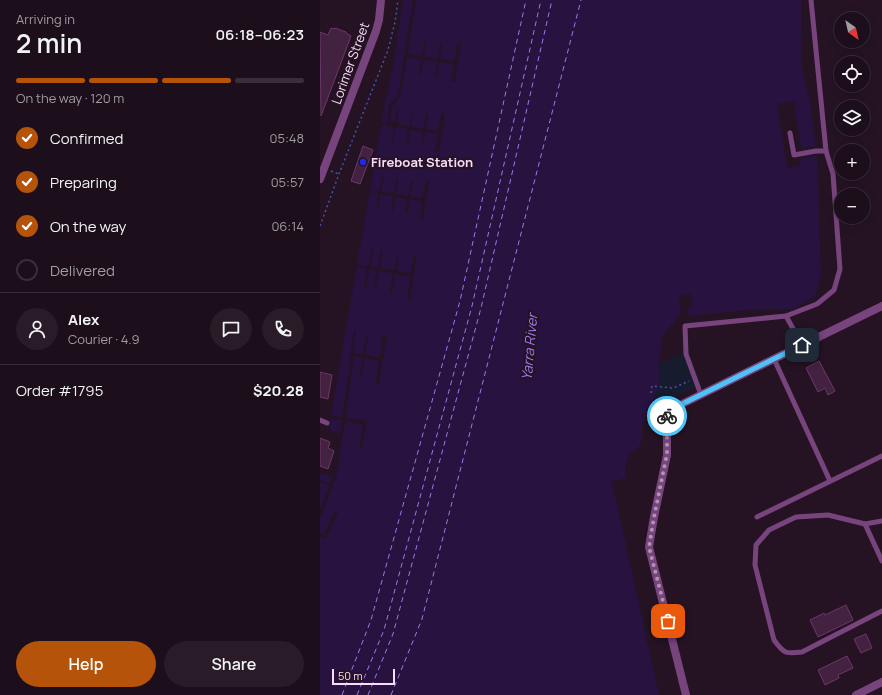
<!DOCTYPE html>
<html lang="en">
<head>
<meta charset="utf-8">
<style>
	body { margin:0; font-family:Manrope,sans-serif; background:#291c28; color:#f1f3f6; height:100vh; display:flex; flex-direction:column; font-size:15px; white-space:nowrap }
	* { box-sizing:border-box; margin:0 }
	p { font-size:13px; color:#a09ca3 }
	.icon { flex:none; width:22px; height:22px; fill:none; stroke:currentColor; stroke-width:2; stroke-linecap:round; stroke-linejoin:round }
	.map { position:relative; flex:1; overflow:hidden }
	.side { display:flex; flex-direction:column; background:#1c0e1b; width:320px }
	.side>* { flex:none }
	.needle { width:26px; rotate:146deg }
	.controls { position:absolute; left:514px; top:12px; display:grid; gap:8px }
	.controls a { display:grid; place-items:center; width:36px; height:36px; border-radius:50%; background:#1c0e1b; box-shadow:0 2px 10px #0003,0 0 0 1px #3a2e3a; font-size:20px }
	.scale { position:absolute; left:12px; bottom:10px; width:63px; box-sizing:border-box; padding-left:4px; border:2px solid #f9dcfa; border-top:0; font-size:11px; line-height:14px; white-space:nowrap; color:#f9dcfa; -webkit-text-stroke:3px #251324; paint-order:stroke }
	.pin { position:absolute; display:grid; place-items:center; width:34px; height:34px; color:#fff; margin:-17px; border-radius:8px; box-shadow:0 2px 6px #0006 }
	.courier { position:absolute; display:grid; place-items:center; width:40px; height:40px; margin:-20px; border:3px solid #4fc3f7; border-radius:50%; background:#fff; color:#222; box-shadow:0 1px 5px #0007 }
	.overview em { font-style:normal; font-weight:600 }
	.overview div { display:flex; flex-direction:column-reverse }
	.overview { display:flex; align-items:center; justify-content:space-between; height:68px; padding:0 16px }
	h1 { font-size:26px; font-weight:600; line-height:30px }
	.bar { display:grid; grid-template-columns:repeat(4,1fr); gap:6px 4px; align-content:center; height:48px; padding:0 16px }
	.bar i { height:5px; border-radius:3px; background:#3a2e3a }
	.bar .on { background:#b45309 }
	.bar p { grid-column:span 4 }
	.line { display:flex; align-items:center; gap:10px; padding:0 16px; border-top:1px solid #3a2e3a }
	.line div { flex:1 }
	.round { display:grid; place-items:center; flex:none; width:42px; height:42px; border-radius:21px; background:#291c28 }
	ol { padding:0 16px; list-style:none }
	li { display:flex; align-items:center; gap:12px; height:44px }
	li p { margin-inline-start:auto }
	li .icon { padding:4px; border-radius:50%; background:#b45309; color:#fff; stroke-width:4 }
	li:last-child { color:#a09ca3 }
	li i { width:22px; height:22px; border:2px solid #3a2e3a; border-radius:50% }
	.button { display:flex; gap:8px; margin-top:auto; padding:8px 16px }
	.button a { flex:1; height:46px; border-radius:24px; background:#b45309; color:#fff; font-size:16px; font-weight:600; line-height:46px; text-align:center }
	.button a+a { background:#291c28; color:#f1f3f6 }
	main { display:flex; flex:1; min-height:0 }
	.map>svg:first-child { display:block }
	.green { fill:#171b2e }
	.water { fill:#28123f }
	.pier { fill:#251324 }
	.lines { fill:none; stroke-linecap:round; stroke-linejoin:round }
	.ferry { stroke:#9e78ec; stroke-width:1; stroke-dasharray:5 4; stroke-linecap:butt }
	.building { fill:#432141; stroke:#6c3769 }
	.path { stroke:#4155a9; stroke-width:1.5; stroke-dasharray:2 3; stroke-linecap:butt }
	.lane { stroke:#78447e; stroke-width:5 }
	.street { stroke:#78447e; stroke-width:8 }
	.done { stroke:#af96af; stroke-width:4; stroke-dasharray:0 7.2 }
	.route { stroke:#4fc3f7; stroke-width:5 }
	.poi-dot { fill:#2229e0; stroke:#251324; stroke-width:1.5 }
	.labels { text-anchor:middle; dominant-baseline:central; stroke-width:4; stroke-linejoin:round; paint-order:stroke }
	.street-label { font-size:13px; fill:#f9dcfa; stroke:#251324 }
	.poi-label { font-size:13px; font-weight:bold; fill:#f9dcfa; stroke:#251324; text-anchor:start }
	.water-label { font-size:14px; font-style:italic; fill:#9e78ec; stroke:#251324 }
</style>
</head>
<body>
<main>
<section class="side">
<div class="overview"><div><h1>2 min</h1><p>Arriving in</p></div><em>06:18–06:23</em></div>
<div class="bar"><i class="on"></i><i class="on"></i><i class="on"></i><i></i><p>On the way · 120 m</p></div>
<ol>
<li><svg class="icon" aria-label="check" viewBox="0 0 24 24"><path d="M5 12l5 5 9-10"/></svg>Confirmed<p>05:48</p></li>
<li><svg class="icon" aria-label="check" viewBox="0 0 24 24"><path d="M5 12l5 5 9-10"/></svg>Preparing<p>05:57</p></li>
<li><svg class="icon" aria-label="check" viewBox="0 0 24 24"><path d="M5 12l5 5 9-10"/></svg>On the way<p>06:14</p></li>
<li><i></i>Delivered</li>
</ol>
<div class="line" style="height:72px"><a class="round"><svg class="icon" aria-label="person" viewBox="0 0 24 24"><circle cx="12" cy="8" r="4"/><path d="M4 21q1-7 8-7t8 7"/></svg></a><div><b>Alex</b><p>Courier · 4.9</p></div><a class="round"><svg class="icon" aria-label="chat" viewBox="0 0 24 24"><path d="M4 5h16v11H9l-5 4z"/></svg></a><a class="round"><svg class="icon" aria-label="phone" viewBox="0 0 24 24"><path d="M5 4h4l2 5-3 2q2 4 5 5l2-3 5 2v4C11 20 4 13 5 4z"/></svg></a></div>
<div class="line" style="height:52px"><div>Order #1795</div><b>$20.28</b></div>
<div class="button"><a>Help</a><a>Share</a></div>
</section>
<div class="map">
<svg width="562" height="695" viewBox="0 0 562 695">
	<rect width="100%" height="100%" fill="#251324"/>
	<!-- green -->
	<path class="green" d="M370 354 381 385C368 391 348 398 342 413L329 412 338 387 340 376V362L352 360 353 355Z"/>
	<!-- water -->
	<path class="water" d="M83 0H481L482 69 490 101 497 155 501 275 495 296 474 309 431 310 369 316 368 313H361L342 337 339 367 340 376 338 387 329 412 325 418 322 427V440L319 447 309 455 305 466 306 478 292 482 339 695H0V473L13 477 20 434 9 430 11 416 65 102 68 91 72 73Z"/>
	<!-- pier -->
	<g class="pier">
		<path d="M93 0H96L88 52 89 54 100 56 102 54 105 39H106L104 55 105 57 116 59 118 57 121 42H123L120 58 121 59 133 62 135 59 137 43H141L135 82H131L134 66 132 64 121 62 119 63 117 77H115L118 63 116 61 105 60 103 61 101 74H99L101 60 100 59 89 57 87 58 80 96 72 106 70 120 71 122H73L75 121 77 109H79L77 124 88 126 90 125 92 111H93L91 125 92 127 103 129 104 127 106 114H108L106 127 107 129 117 131 119 129 121 114 123 113 125 114 119 151 116 152 115 151 118 134 106 132 105 133 102 147H101L103 134 102 131 91 130 90 131 88 145H86L88 131 87 129 77 127 75 129 73 143 72 142 74 129 73 127 61 124V122L67 123 69 105 78 95Z"/>
		<path d="M474 101 481 148 495 146 497 155 479 159 480 165 467 168 457 104Z"/>
		<path d="M62 176 64 177 61 190 62 192 73 193 74 192 77 178 78 179 76 192 77 194 88 196 89 194 91 181 93 182 90 194 91 197 102 198 103 196 106 181H108L109 182 103 219 101 220 100 219 102 203 101 201 90 199 87 214H85L87 201 86 199 76 197 75 199 73 212 71 211 73 199 72 196 62 194 60 196 58 209H56L59 195 58 193 49 192 50 191H58L60 189Z"/>
		<path d="M52 249H54L51 265 52 267 57 268 58 266 61 251H63L60 267 61 268 74 270 75 269 78 253H79L77 269 78 271 89 273 91 271 94 255H97L90 299H87L90 279 89 276 76 274 75 275 72 293H70L73 275 72 273 60 271 58 273 56 288H54L56 273 55 270 50 269 49 271 46 287 44 286 47 271 46 269 36 267 37 265 47 267 49 264Z"/>
		<path d="M371 294 372 307 368 308V313H361L359 296Z"/>
		<path d="M34 331H36L33 352 34 353 42 355 43 354 46 336H48L45 354 46 355 58 358 60 356 63 335 67 336 59 383 58 384 56 383 59 361 45 358 44 360 41 377H39L43 358 34 356 26 412V417L28 418 47 421 42 448H41L39 447 43 427 41 424 27 422 25 423 16 478 0 518V509L9 488 8 485 0 482V480L9 483 11 482 13 478 22 420 11 419V416L22 417 31 359 30 357Z"/>
		<path d="M15 511 18 512 6 539 0 536V534H4Z"/>
	</g>
	<g class="lines">
		<!-- ferry -->
		<g class="ferry">
			<path d="M22 695 51 620 140 301 206 0"/>
			<path d="M37 695 64 630 152 306 221 0"/>
			<path d="M48 695 73 634 161 308 232 0"/>
			<path d="M71 695 102 619 261 0"/>
		</g>
	</g>
	<!-- building -->
	<g class="building">
		<path d="M11 28 14 29 15 28 26 32V33L31 36 1 116 0 32 8 35Z"/>
		<path d="M43 146 53 150 40 184 31 181Z"/>
		<path d="M499 361 515 391 508 395 505 388 498 392 486 368Z"/>
		<path d="M0 372 12 375 8 399 0 397Z"/>
		<path d="M0 438 10 442 8 448 14 451 8 469 0 466Z"/>
		<path d="M526 605 533 620 498 637 490 620 504 613 505 615Z"/>
		<path d="M546 634 552 648 541 653 534 639Z"/>
		<path d="M527 656 533 668 518 675 519 678 505 685 498 670Z"/>
	</g>
	<g class="lines">
		<!-- path -->
		<g class="path">
			<path d="M11 171 19 174"/>
			<path d="M0 226 19 174 68 50 75 22 78 0"/>
			<path d="M331 393 332 386 353 388 369 381"/>
		</g>
		<!-- lane -->
		<g class="lane">
			<path d="M470 133 474 155 496 151H506"/>
			<path d="M466 316 482 345"/>
			<path d="M454 359 510 481"/>
			<path d="M381 395 366 354 365 326 466 316 497 304 514 290 520 269 513 174 506 151 491 0"/>
			<path d="M0 420 7 423"/>
			<path d="M437 517 562 456"/>
			<path d="M562 521 545 524 508 515 476 517 449 530 436 545 435 565 454 640C464 654 466 654 482 652L562 611"/>
			<path d="M545 524 562 561"/>
		</g>
		<!-- street -->
		<g class="street">
			<path d="M0 179 56 31 59 20 61 0"/>
			<path d="M366 695 329 547 334 517 347 455V416L352 409 362 404 562 306"/>
			<path d="M536 695 562 682"/>
		</g>
	</g>
	<g class="lines">
		<!-- done -->
		<path class="done" d="M347 416V454L334 517 329 547 348 621"/>
		<!-- route -->
		<path class="route" d="M347 416C350 410 356 407 362 404L482 345"/>
	</g>
	<!-- markers -->
	<circle class="poi-dot" cx="43" cy="162" r="4"/>
	<g class="labels">
		<!-- street labels -->
		<g class="street-label">
			<text transform="translate(30 63) rotate(-70)">Lorimer Street</text>
		</g>
		<!-- poi labels -->
		<g class="poi-label">
			<text x="51" y="162">Fireboat Station</text>
		</g>
		<!-- water labels -->
		<g class="water-label">
			<text transform="translate(209 347) rotate(-85)">Yarra River</text>
		</g>
	</g>
</svg>
<div class="controls">
<a><svg class="needle" viewBox="-14 -14 28 28"><path d="M0-13l5 13h-10z" fill="#e53935"/><path d="M0 13l5-13h-10z" fill="#a09ca3"/></svg></a>
<a><svg class="icon" aria-label="locate" viewBox="0 0 24 24"><circle cx="12" cy="12" r="6"/><path d="M12 2v4M12 18v4M2 12h4M18 12h4"/></svg></a>
<a><svg class="icon" aria-label="layers" viewBox="0 0 24 24"><path d="M12 4l9 5-9 5-9-5zM3 14l9 5 9-5"/></svg></a>
<a>+</a>
<a>−</a>
</div>
<div class="scale">50 m</div>
<div class="pin" style="left:348px;top:621px;background:#ea580c"><svg class="icon" aria-label="bag" viewBox="0 0 24 24"><path d="M5 8h14l-1 12H6zM9 8a3 3 0 0 1 6 0"/></svg></div>
<div class="pin" style="left:482px;top:345px;background:#1f2937"><svg class="icon" aria-label="home" viewBox="0 0 24 24"><path d="M3 11l9-7 9 7M6 9v11h12V9"/></svg></div>
<div class="courier" style="left:347px;top:416px"><svg class="icon" aria-label="bike" viewBox="0 0 24 24"><circle cx="6" cy="16" r="4"/><circle cx="18" cy="16" r="4"/><path d="M6 16l4-8h5l3 8M10 8l3 8H6M13 5h3"/></svg></div>
</div>
</main>
</body>
</html>
